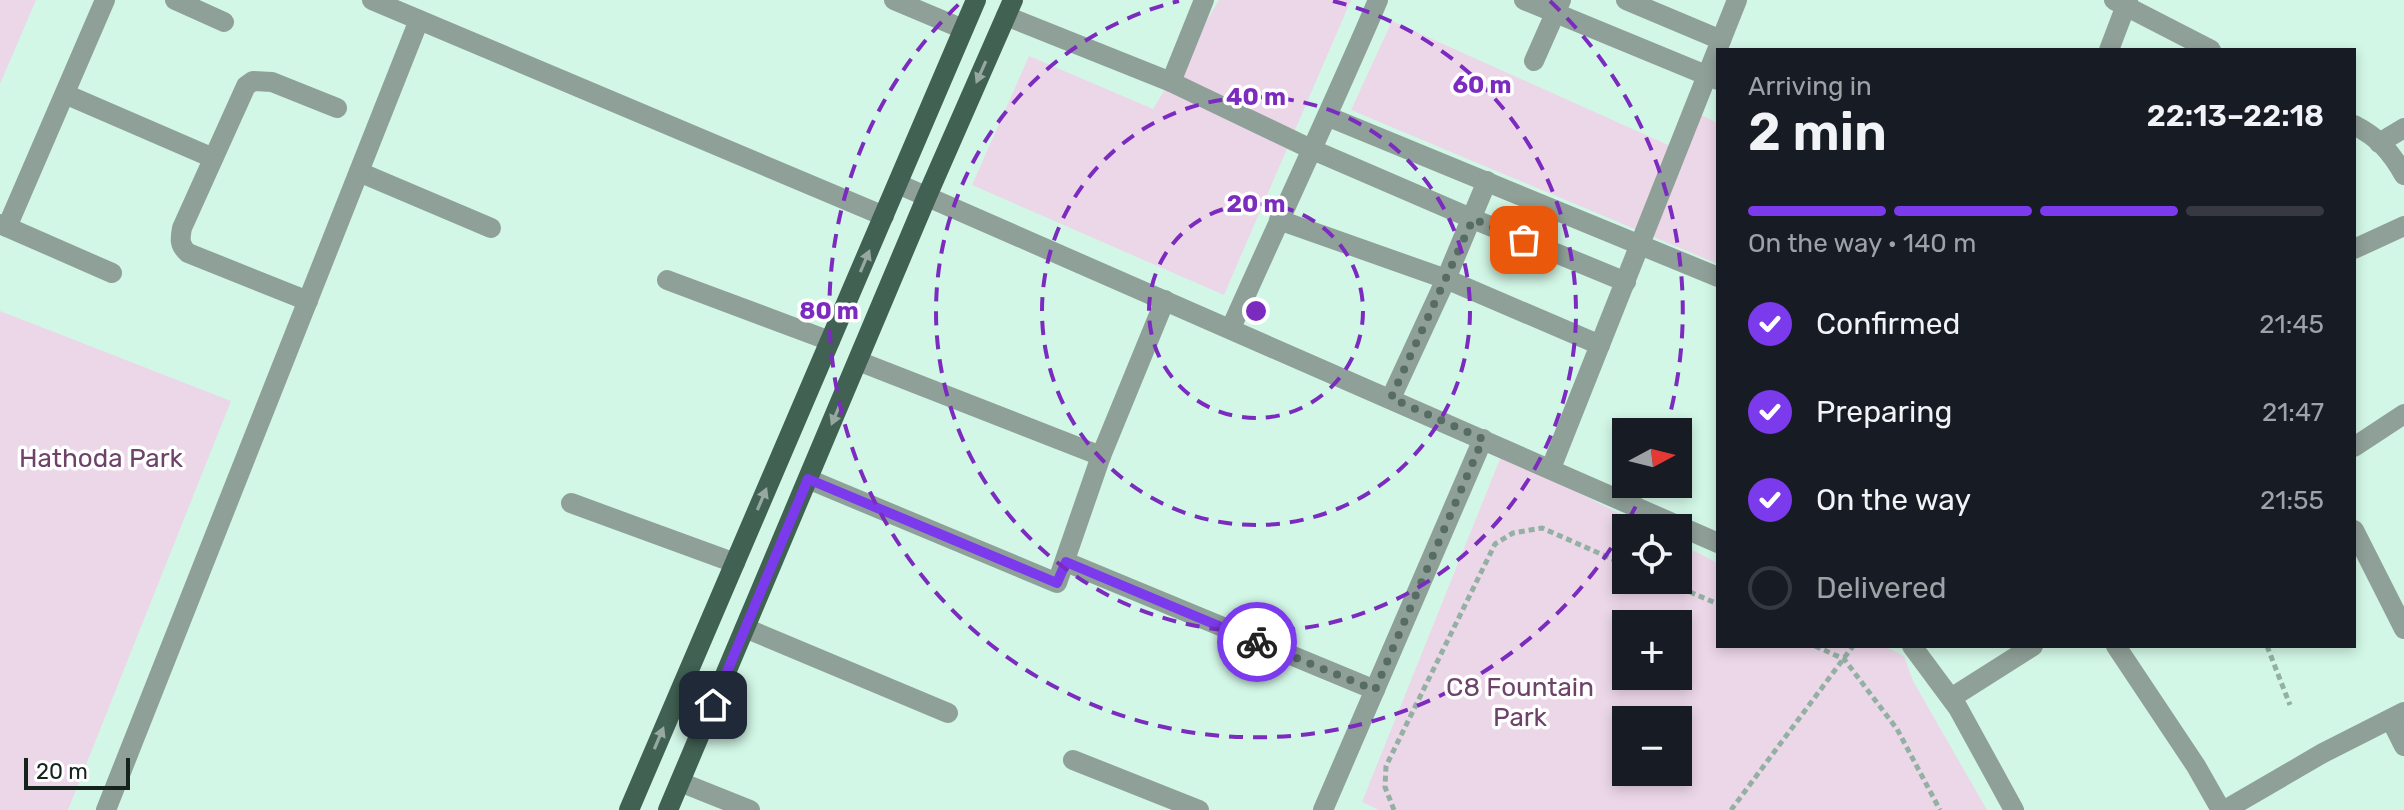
<!DOCTYPE html>
<html lang="en">
<head>
<meta charset="utf-8">
<style>
	body { margin:0; font-family:Rubik,sans-serif; background:#20242c; color:#f1f3f6; height:100vh; display:flex; flex-direction:column; font-size:30px; white-space:nowrap }
	* { box-sizing:border-box; margin:0 }
	p { font-size:26px; color:#9ea1a6 }
	.icon { flex:none; width:44px; height:44px; fill:none; stroke:currentColor; stroke-width:2; stroke-linecap:round; stroke-linejoin:round }
	.map { position:relative; flex:1; overflow:hidden }
	.details { position:absolute; left:1716px; top:48px; width:640px; height:600px; display:flex; flex-direction:column; background:#171b24; border-radius:0px; box-shadow:0 4px 12px #0003 }
	.details>* { flex:none }
	.needle { width:52px; rotate:83deg }
	.buttons { position:absolute; left:1612px; top:418px; display:grid; gap:16px }
	.buttons a { display:grid; place-items:center; width:80px; height:80px; border-radius:0px; background:#171b24; box-shadow:0 4px 12px #0003; font-size:40px }
	.scale { position:absolute; left:24px; bottom:20px; width:106px; box-sizing:border-box; padding-left:8px; border:4px solid #15231d; border-top:0; font-size:22px; line-height:28px; white-space:nowrap; color:#15231d; -webkit-text-stroke:6px #fff; paint-order:stroke }
	.pin { position:absolute; display:grid; place-items:center; width:68px; height:68px; color:#fff; margin:-34px; border-radius:16px; box-shadow:0 4px 12px #0006 }
	.courier { position:absolute; display:grid; place-items:center; width:80px; height:80px; margin:-40px; border:6px solid #7c3aed; border-radius:50%; background:#fff; color:#222; box-shadow:0 2px 10px #0007 }
	.overview em { font-style:normal; font-weight:600 }
	.overview div { display:flex; flex-direction:column-reverse }
	.overview { display:flex; align-items:center; justify-content:space-between; height:136px; padding:0 32px }
	h1 { font-size:52px; font-weight:600; line-height:60px }
	.bar { display:grid; grid-template-columns:repeat(4,1fr); gap:12px 8px; align-content:center; height:96px; padding:0 32px }
	.bar i { height:10px; border-radius:6px; background:#363941 }
	.bar .on { background:#7c3aed }
	.bar p { grid-column:span 4 }
	ol { padding:0 32px; list-style:none }
	li { display:flex; align-items:center; gap:24px; height:88px }
	li p { margin-inline-start:auto }
	li .icon { padding:8px; border-radius:50%; background:#7c3aed; color:#fff; stroke-width:4 }
	li:last-child { color:#9ea1a6 }
	li i { width:44px; height:44px; border:4px solid #363941; border-radius:50% }
	.map>svg:first-child { display:block }
	.green { fill:#ecd7e9; fill-rule:evenodd }
	.lines { fill:none; stroke-linecap:round; stroke-linejoin:round }
	.path { stroke:#93b0a3; stroke-width:5; stroke-dasharray:6 4; stroke-linecap:butt }
	.minor { stroke:#8fa098; stroke-width:20 }
	.major { stroke:#416153; stroke-width:20 }
	.oneway { fill:#96a8a0 }
	.done { stroke:#576d63; stroke-width:8; stroke-dasharray:0 14.4 }
	.route { stroke:#7c3aed; stroke-width:10 }
	.ring { fill:none; stroke:#7b2cbf; stroke-width:4; stroke-dasharray:14 10 }
	.labels { text-anchor:middle; dominant-baseline:central; stroke-width:7; stroke-linejoin:round; paint-order:stroke }
	.park-label { font-size:26px; fill:#6e4369; stroke:#fff }
	.centre { fill:#7b2cbf; stroke:#fff; stroke-width:4 }
	.ring-label { font-size:24px; text-anchor:middle; font-weight:bold; fill:#7b2cbf; stroke:#fff; stroke-width:7; stroke-linejoin:round; paint-order:stroke }
</style>
</head>
<body>
<div class="map">
<svg width="2404" height="810" viewBox="0 0 2404 810">
	<rect width="100%" height="100%" fill="#d2f7e6"/>
	<!-- green -->
	<g class="green">
		<path d="M0 0H36L0 84Z"/>
		<path d="M1219 0H1351L1224 295 972 185 1029 56 1153 109Z"/>
		<path d="M1392 21 1677 149 1701 115 1718 123V264L1351 110Z"/>
		<path d="M0 311 231 401 68 810H0Z"/>
		<path d="M1502 454 1648 528H1626V580H1678V543L1718 563V646H1884L1904 656 1913 681 1987 810H1379L1362 802ZM1626 624H1678V676H1626ZM1626 720H1678V772H1626Z"/>
	</g>
	<g class="lines">
		<!-- path -->
		<g class="path">
			<path d="M1662 580 1718 604"/>
			<path d="M1815 646 1844 659 1897 729 1940 810"/>
			<path d="M2267 646 2290 705"/>
			<path d="M1394 810 1385 787 1386 766 1495 544 1513 533 1542 528 1626 565"/>
			<path d="M1731 810 1853 646"/>
		</g>
		<!-- minor -->
		<g class="minor">
			<path d="M175 0 224 22"/>
			<path d="M372 0 884 216"/>
			<path d="M894 0 963 29"/>
			<path d="M1524 0 1718 80"/>
			<path d="M1626 0 1721 40"/>
			<path d="M2114 0 2211 50"/>
			<path d="M1006 16 1171 82 1313 150 1473 219 1626 282"/>
			<path d="M2109 50 2128 0"/>
			<path d="M1534 61 1561 0"/>
			<path d="M1171 82 1204 0"/>
			<path d="M65 94 213 158"/>
			<path d="M1329 117 1718 277"/>
			<path d="M2354 125C2378 137 2391 152 2404 175"/>
			<path d="M2379 143 2404 128"/>
			<path d="M359 172 491 228"/>
			<path d="M898 184 1718 543"/>
			<path d="M1279 220 1446 279 1600 345"/>
			<path d="M0 224 112 273"/>
			<path d="M7 227 105 0"/>
			<path d="M2354 249 2404 226"/>
			<path d="M667 280 830 341"/>
			<path d="M308 301 188 253C179 245 180 239 182 228L246 86 253 81 272 82 337 108"/>
			<path d="M1231 328C1280 218 1331 110 1378 0"/>
			<path d="M858 361 1101 456"/>
			<path d="M1391 398 1446 279 1487 181"/>
			<path d="M2354 447 2404 414"/>
			<path d="M1551 468 1737 0"/>
			<path d="M808 479 1057 583 1101 456 1165 300"/>
			<path d="M571 503 735 563"/>
			<path d="M2354 530 2404 629"/>
			<path d="M1066 562 1375 690"/>
			<path d="M745 628 948 713"/>
			<path d="M1912 646 1958 708 2014 810"/>
			<path d="M2116 646 2196 766 2221 810"/>
			<path d="M1951 698 2033 646"/>
			<path d="M2391 720 2404 746"/>
			<path d="M1073 760 1199 810"/>
			<path d="M680 782 750 810"/>
			<path d="M106 810 419 20"/>
			<path d="M1323 810 1483 439"/>
			<path d="M2225 810 2323 753 2404 712"/>
		</g>
		<!-- major -->
		<g class="major">
			<path d="M629 810 976 0"/>
			<path d="M668 810 927 196 1013 0"/>
		</g>
	</g>
	<!-- one-way arrows -->
	<defs><path id="oneway-solid" d="M-6-.8H1V-3.2L6.5 0L1 3.2V.8H-6Z" transform="scale(2)"/></defs>
	<g class="oneway">
		<use href="#oneway-solid" transform="translate(981 72) rotate(114)"/>
		<use href="#oneway-solid" transform="translate(865 261) rotate(-67)"/>
		<use href="#oneway-solid" transform="translate(836 414) rotate(113)"/>
		<use href="#oneway-solid" transform="translate(762 499) rotate(-67)"/>
		<use href="#oneway-solid" transform="translate(659 738) rotate(-67)"/>
	</g>
	<g class="lines">
		<!-- done -->
		<path class="done" d="M1257 642 1375 690 1483 439 1391 398 1473 219 1524 240"/>
		<!-- route -->
		<path class="route" d="M713 705 808 479 1057 583 1066 562 1257 642"/>
	</g>
	<!-- distance rings -->
	<g class="ring">
		<circle cx="1256" cy="311" r="107"/>
		<circle cx="1256" cy="311" r="214"/>
		<path d="M1333 1A320 320 0 1 1 1179 1"/>
		<path d="M1646 485A427 427 0 1 1 962 1M1550 1A427 427 0 0 1 1666 429"/>
	</g>
	<g class="labels">
		<!-- park labels -->
		<g class="park-label">
			<text x="101" y="458">Hathoda Park</text>
			<text x="1520" y="687">C8 Fountain<tspan x="1520" dy="30">Park</tspan></text>
		</g>
	</g>
	<circle cx="1256" cy="311" r="12" class="centre"/>
	<g class="ring-label">
		<text x="1482" y="93">60 m</text>
		<text x="1256" y="105">40 m</text>
		<text x="1256" y="212">20 m</text>
		<text x="829" y="319">80 m</text>
	</g>
</svg>
<div class="buttons">
<a><svg class="needle" viewBox="-14 -14 28 28"><path d="M0-13l5 13h-10z" fill="#e53935"/><path d="M0 13l5-13h-10z" fill="#9ea1a6"/></svg></a>
<a><svg class="icon" aria-label="locate" viewBox="0 0 24 24"><circle cx="12" cy="12" r="6"/><path d="M12 2v4M12 18v4M2 12h4M18 12h4"/></svg></a>
<a>+</a>
<a>−</a>
</div>
<div class="scale">20 m</div>
<div class="pin" style="left:1524px;top:240px;background:#ea580c"><svg class="icon" aria-label="bag" viewBox="0 0 24 24"><path d="M5 8h14l-1 12H6zM9 8a3 3 0 0 1 6 0"/></svg></div>
<div class="pin" style="left:713px;top:705px;background:#1f2937"><svg class="icon" aria-label="home" viewBox="0 0 24 24"><path d="M3 11l9-7 9 7M6 9v11h12V9"/></svg></div>
<div class="courier" style="left:1257px;top:642px"><svg class="icon" aria-label="bike" viewBox="0 0 24 24"><circle cx="6" cy="16" r="4"/><circle cx="18" cy="16" r="4"/><path d="M6 16l4-8h5l3 8M10 8l3 8H6M13 5h3"/></svg></div>
<section class="details">
<div class="overview"><div><h1>2 min</h1><p>Arriving in</p></div><em>22:13–22:18</em></div>
<div class="bar"><i class="on"></i><i class="on"></i><i class="on"></i><i></i><p>On the way · 140 m</p></div>
<ol>
<li><svg class="icon" aria-label="check" viewBox="0 0 24 24"><path d="M5 12l5 5 9-10"/></svg>Confirmed<p>21:45</p></li>
<li><svg class="icon" aria-label="check" viewBox="0 0 24 24"><path d="M5 12l5 5 9-10"/></svg>Preparing<p>21:47</p></li>
<li><svg class="icon" aria-label="check" viewBox="0 0 24 24"><path d="M5 12l5 5 9-10"/></svg>On the way<p>21:55</p></li>
<li><i></i>Delivered</li>
</ol>
</section>
</div>
</body>
</html>
